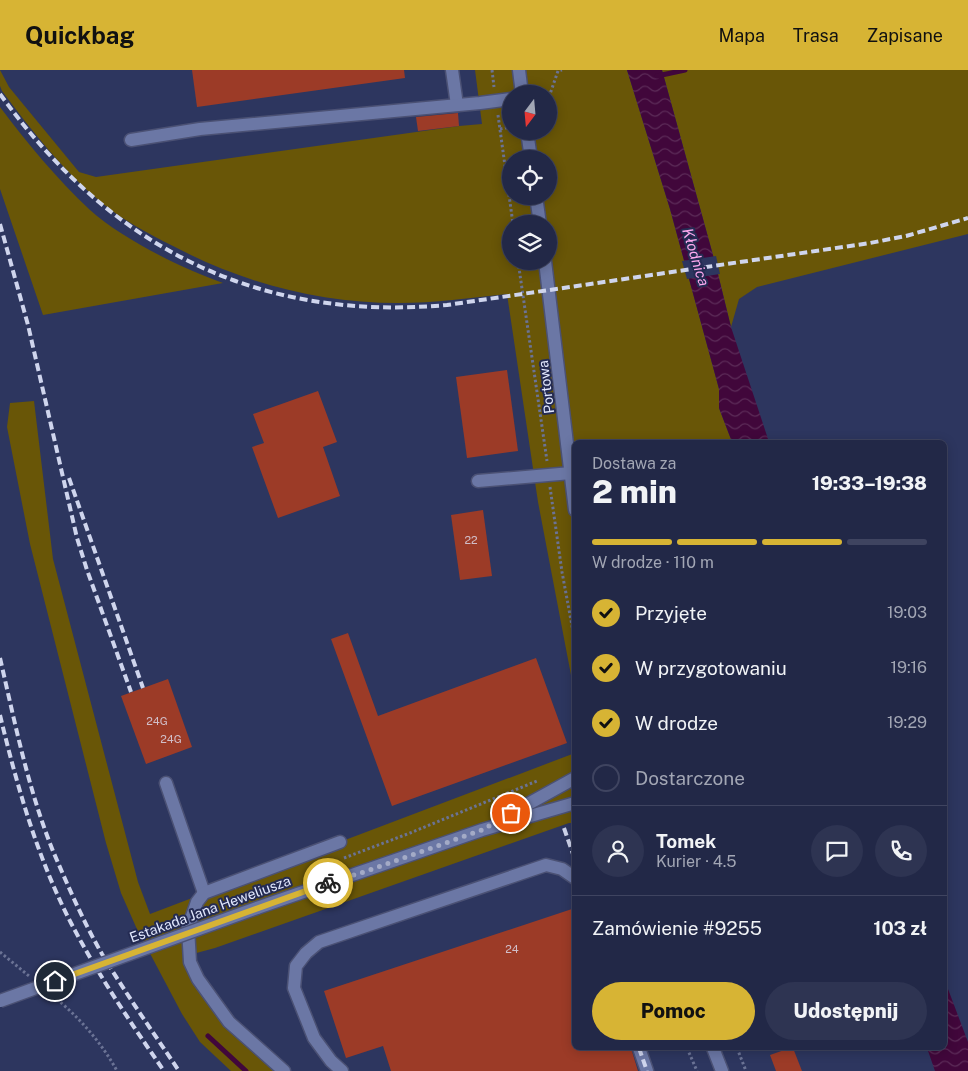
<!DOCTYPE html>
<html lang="pl">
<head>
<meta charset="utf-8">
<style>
	body { margin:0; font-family:"Public Sans",sans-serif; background:#2e3452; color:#f1f3f6; height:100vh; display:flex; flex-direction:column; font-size:19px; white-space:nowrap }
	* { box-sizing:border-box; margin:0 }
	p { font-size:16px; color:#a2a6b4 }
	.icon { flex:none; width:28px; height:28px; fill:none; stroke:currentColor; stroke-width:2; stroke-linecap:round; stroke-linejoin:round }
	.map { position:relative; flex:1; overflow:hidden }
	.details { position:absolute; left:572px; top:370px; width:375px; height:610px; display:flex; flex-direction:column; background:#222847; border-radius:8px; box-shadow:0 2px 12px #0003,0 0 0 1px #3f4460 }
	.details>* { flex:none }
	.needle { width:32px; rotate:196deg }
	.controls { position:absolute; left:502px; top:15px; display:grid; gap:10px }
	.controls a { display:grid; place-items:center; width:55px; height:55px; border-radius:50%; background:#222847; box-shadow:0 2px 12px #0003,0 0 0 1px #3f4460; font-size:25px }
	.pin { position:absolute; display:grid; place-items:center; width:42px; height:42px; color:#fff; margin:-21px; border:2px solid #fff; border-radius:50%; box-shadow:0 1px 5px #0007 }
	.courier { position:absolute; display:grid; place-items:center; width:50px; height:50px; margin:-25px; border:4px solid #d7b434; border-radius:50%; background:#fff; color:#222; box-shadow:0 1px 6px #0007 }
	.overview em { font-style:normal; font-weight:800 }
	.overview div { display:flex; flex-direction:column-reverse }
	.overview { display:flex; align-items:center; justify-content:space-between; height:85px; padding:0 20px }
	h1 { font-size:32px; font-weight:800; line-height:38px }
	.bar { display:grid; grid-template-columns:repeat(4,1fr); gap:8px 5px; align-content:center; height:60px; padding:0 20px }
	.bar i { height:6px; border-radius:4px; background:#3f4460 }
	.bar .selected { background:#d7b434 }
	.bar p { grid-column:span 4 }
	.line { display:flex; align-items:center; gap:12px; padding:0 20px; border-top:1px solid #3f4460 }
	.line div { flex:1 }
	.round { display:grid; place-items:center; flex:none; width:52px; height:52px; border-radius:26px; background:#2e3452 }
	ol { padding:0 20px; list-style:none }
	li { display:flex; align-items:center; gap:15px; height:55px }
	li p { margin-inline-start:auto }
	li .icon { padding:5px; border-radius:50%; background:#d7b434; color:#111; stroke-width:4 }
	li:last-child { color:#a2a6b4 }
	li i { width:28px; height:28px; border:2px solid #3f4460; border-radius:50% }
	.action { display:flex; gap:10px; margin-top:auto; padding:10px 20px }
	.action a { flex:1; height:58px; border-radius:30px; background:#d7b434; color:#111; font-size:20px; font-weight:800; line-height:58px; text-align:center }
	.action a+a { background:#2e3452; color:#f1f3f6 }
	header { display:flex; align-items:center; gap:30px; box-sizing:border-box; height:70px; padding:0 25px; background:#d7b434; color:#111 }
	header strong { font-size:24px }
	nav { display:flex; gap:28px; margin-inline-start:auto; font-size:18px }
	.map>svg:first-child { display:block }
	.green { fill:#695607; fill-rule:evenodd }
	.water { fill:url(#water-waves) }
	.pier { fill:#2d365f }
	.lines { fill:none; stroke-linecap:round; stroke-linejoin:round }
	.stream { stroke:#41073b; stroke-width:5 }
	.building { fill:#9c3b27 }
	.minor-casing { stroke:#4b5174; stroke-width:15 }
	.path { stroke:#6b7395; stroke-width:3; stroke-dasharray:2.5 2.5; stroke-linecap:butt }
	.minor { stroke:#6b77a5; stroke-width:12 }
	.rail { stroke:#cfd5ed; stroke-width:4; stroke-dasharray:8 4; stroke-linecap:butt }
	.minor-bridge-casing { stroke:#4b5174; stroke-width:15; stroke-linecap:butt }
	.minor-bridge { stroke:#6b77a5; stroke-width:12 }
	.done { stroke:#a3aac6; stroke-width:5; stroke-dasharray:0 9 }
	.route { stroke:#d7b434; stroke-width:6 }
	.labels { text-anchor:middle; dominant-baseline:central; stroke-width:4; stroke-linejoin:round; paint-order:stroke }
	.number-label { font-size:11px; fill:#d1bec8 }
	.street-label { font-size:14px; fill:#e3e9fe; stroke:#242b53 }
	.water-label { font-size:15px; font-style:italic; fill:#fca8ee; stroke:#242b53 }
</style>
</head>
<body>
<header>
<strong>Quickbag</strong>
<nav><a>Mapa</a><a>Trasa</a><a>Zapisane</a></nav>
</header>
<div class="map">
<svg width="968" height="1001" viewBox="0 0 968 1001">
	<defs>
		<pattern id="water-waves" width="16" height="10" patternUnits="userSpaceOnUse" patternTransform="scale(1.25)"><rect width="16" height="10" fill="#41073b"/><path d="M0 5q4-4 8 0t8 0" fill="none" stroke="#5c2b58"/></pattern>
	</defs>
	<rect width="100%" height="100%" fill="#2d365f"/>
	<!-- green -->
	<g class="green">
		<path d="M0 0 9 17 79 102 96 107 459 56 482 54 475 0H627L670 139 719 319V338L732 372H575V626L538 432 507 224C471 228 434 233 398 233 319 233 243 213 173 176 149 164 124 151 102 133 63 101 32 61 2 21L0 16ZM511 24H549V61H511ZM511 89H549V126H511ZM511 154H549V191H511Z"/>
		<path d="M662 0H968V164L757 217 739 229 731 257 716 196Z"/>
		<path d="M0 37C27 73 57 109 90 140 122 169 183 199 223 213L43 245 0 119Z"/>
		<path d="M34 331 53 489 138 812 150 844 575 683V753H569L215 878 189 885 233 952 289 1001H231L200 972 182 944 136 857 121 823 106 773 30 474 7 357 10 333Z"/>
	</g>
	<!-- water -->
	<g class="water">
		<path d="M627 0H662L716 196 731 257 769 372H732L719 338V319L670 139Z"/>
		<path d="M945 911 968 972V1001H935L927 978H945Z"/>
	</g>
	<!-- pier -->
	<path class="pier" d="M716 186 720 204 687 209 682 191Z"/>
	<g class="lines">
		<!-- stream -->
		<g class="stream">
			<path d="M657 6 685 0"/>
			<path d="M208 966 246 1001"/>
		</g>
	</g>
	<!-- building -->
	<g class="building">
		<path d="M192 0H404L405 8 197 37Z"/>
		<path d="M458 43 459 56 418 61 416 47Z"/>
		<path d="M507 300 518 381 467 388 456 307Z"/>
		<path d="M318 321 337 372 323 377 340 426 278 448 252 377 264 373 253 344Z"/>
		<path d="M483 440 492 506 460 510 451 445Z"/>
		<path d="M348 563 378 646 536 588 567 673 392 736 331 569Z"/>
		<path d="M168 609 192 677 146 694 121 626Z"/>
		<path d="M575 838V978H631L638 1001H391L383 976 346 988 324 921Z"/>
		<path d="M790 978H793L802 1001H776L770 985Z"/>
	</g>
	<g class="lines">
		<!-- minor casing -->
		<g class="minor-casing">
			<g id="minor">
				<path d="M452 0 457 35"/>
				<path d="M519 0 522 24"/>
				<path d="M527 61 531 89"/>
				<path d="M131 70 200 59 480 33 511 29"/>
				<path d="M536 126 540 154"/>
				<path d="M545 191 575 440"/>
				<path d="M478 411 571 403"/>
				<path d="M166 713 204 823"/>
				<path d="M501 749 575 708"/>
				<path d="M257 838 482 760 575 733"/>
				<path d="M639 978 647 1001"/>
				<path d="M713 978 722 1001"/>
				<path d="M284 1001 229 952 198 909 190 892 188 858 197 832 204 823 340 772"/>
				<path d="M342 1001 331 991 314 968 294 918 296 896 306 883 319 872 546 795 562 799 575 808"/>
			</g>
		</g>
		<!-- path -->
		<g class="path">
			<path d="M492 0 494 17"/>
			<path d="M549 27 558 1 562 0"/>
			<path d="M498 45 513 154"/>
			<path d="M500 59 511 57"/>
			<path d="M518 191 547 391"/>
			<path d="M550 417 562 502 575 572"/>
			<path d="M344 788 410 763 537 711"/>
			<path d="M0 882 29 906"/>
			<path d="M53 926C78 946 102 973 117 1001"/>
			<path d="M687 978 697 1001"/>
			<path d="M737 978 746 1001"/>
		</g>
		<!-- minor -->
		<use href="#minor" class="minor"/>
		<!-- rail -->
		<g class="rail">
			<path d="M0 24C111 178 257 252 447 235L870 173 906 166 968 148"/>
			<path d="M0 154 28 255 77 468 87 500 131 622"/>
			<path d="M69 408 143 618"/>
			<path d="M0 588C15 653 28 719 53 781 68 816 83 851 102 884 126 924 153 962 179 1001"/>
			<path d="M0 645C17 716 37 787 71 853 98 905 131 953 164 1001"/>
			<path d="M564 758 575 790"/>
			<path d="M639 978 647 1001"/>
		</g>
		<!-- minor-bridge casing -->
		<g class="minor-bridge-casing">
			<path id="minor-bridge" d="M0 931 257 838"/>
		</g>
		<!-- minor-bridge -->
		<use href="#minor-bridge" class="minor-bridge"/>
	</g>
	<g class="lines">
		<!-- done -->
		<path class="done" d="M328 813 367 801 482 760 511 743"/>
		<!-- route -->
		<path class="route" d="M55 911 328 813"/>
	</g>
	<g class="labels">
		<!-- number labels -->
		<g class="number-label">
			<text x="471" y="470">22</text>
			<text x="157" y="651">24G</text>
			<text x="171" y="669">24G</text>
			<text x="512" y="879">24</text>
		</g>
		<!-- street labels -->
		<g class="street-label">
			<text transform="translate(546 317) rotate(-97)">Portowa</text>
			<text transform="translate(210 839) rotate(-20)">Estakada Jana Heweliusza</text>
		</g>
		<!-- water labels -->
		<g class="water-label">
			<text transform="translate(696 187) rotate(73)">Kłodnica</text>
		</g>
	</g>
</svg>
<div class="controls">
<a><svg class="needle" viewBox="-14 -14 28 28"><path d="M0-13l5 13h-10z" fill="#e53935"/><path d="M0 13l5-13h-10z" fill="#a2a6b4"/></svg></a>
<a><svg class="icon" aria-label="locate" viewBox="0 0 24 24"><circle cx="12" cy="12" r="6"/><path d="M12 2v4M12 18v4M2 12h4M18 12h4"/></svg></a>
<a><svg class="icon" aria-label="layers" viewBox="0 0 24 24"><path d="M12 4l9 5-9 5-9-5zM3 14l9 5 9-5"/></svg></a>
</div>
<div class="pin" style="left:511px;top:743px;background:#ea580c"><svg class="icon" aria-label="bag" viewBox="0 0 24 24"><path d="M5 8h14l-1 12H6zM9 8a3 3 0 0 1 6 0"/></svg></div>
<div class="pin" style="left:55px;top:911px;background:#1f2937"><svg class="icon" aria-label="home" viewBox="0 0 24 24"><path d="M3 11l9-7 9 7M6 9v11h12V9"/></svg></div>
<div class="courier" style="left:328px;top:813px"><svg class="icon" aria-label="bike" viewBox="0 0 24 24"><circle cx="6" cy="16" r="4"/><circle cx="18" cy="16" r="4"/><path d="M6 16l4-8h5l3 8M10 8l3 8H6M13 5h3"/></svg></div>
<section class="details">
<div class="overview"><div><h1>2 min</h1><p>Dostawa za</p></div><em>19:33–19:38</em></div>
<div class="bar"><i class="selected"></i><i class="selected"></i><i class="selected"></i><i></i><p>W drodze · 110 m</p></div>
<ol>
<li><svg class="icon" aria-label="check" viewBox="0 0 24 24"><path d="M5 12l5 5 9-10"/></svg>Przyjęte<p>19:03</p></li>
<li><svg class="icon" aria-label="check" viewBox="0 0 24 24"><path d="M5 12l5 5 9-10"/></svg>W przygotowaniu<p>19:16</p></li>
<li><svg class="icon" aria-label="check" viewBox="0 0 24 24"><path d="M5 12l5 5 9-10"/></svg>W drodze<p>19:29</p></li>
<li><i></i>Dostarczone</li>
</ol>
<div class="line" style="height:90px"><a class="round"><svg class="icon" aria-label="person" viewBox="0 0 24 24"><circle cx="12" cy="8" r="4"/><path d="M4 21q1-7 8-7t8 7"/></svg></a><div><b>Tomek</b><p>Kurier · 4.5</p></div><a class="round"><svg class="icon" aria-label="chat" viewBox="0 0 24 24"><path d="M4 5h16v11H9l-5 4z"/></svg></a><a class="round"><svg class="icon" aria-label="phone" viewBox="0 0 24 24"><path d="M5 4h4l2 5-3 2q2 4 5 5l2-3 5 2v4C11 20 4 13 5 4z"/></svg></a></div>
<div class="line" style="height:65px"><div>Zamówienie #9255</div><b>103 zł</b></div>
<div class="action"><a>Pomoc</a><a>Udostępnij</a></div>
</section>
</div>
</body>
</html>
